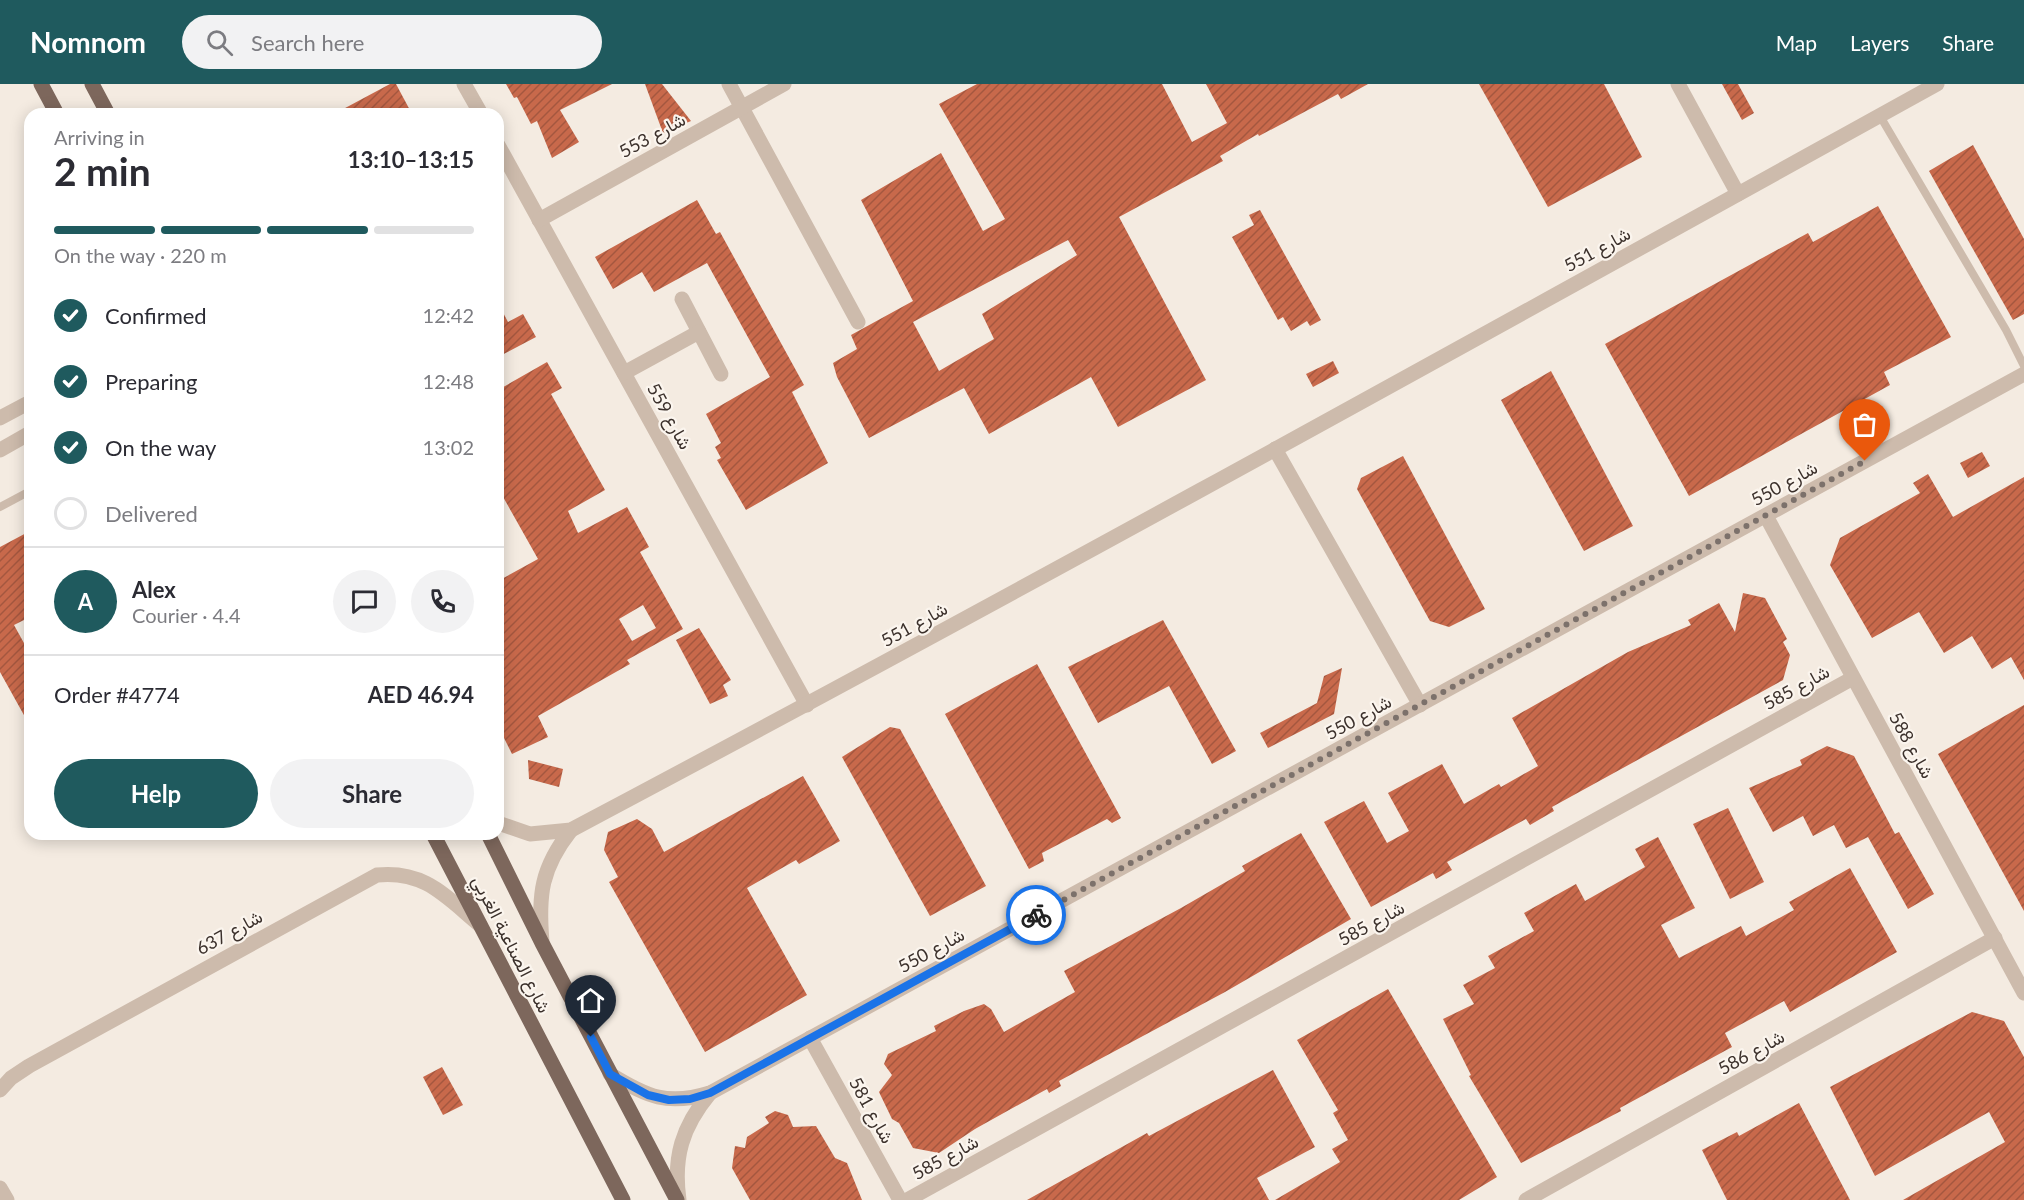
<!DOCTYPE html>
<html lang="en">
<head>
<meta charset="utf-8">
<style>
	body { margin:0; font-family:Lato,Vazirmatn,sans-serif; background:#f2f2f3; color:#2b2b33; height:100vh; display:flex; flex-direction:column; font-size:22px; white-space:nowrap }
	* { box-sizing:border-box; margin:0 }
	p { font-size:20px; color:#7c7c81 }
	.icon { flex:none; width:33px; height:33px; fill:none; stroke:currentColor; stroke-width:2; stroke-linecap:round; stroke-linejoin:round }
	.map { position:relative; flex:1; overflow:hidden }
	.panel { position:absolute; left:24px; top:24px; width:480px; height:732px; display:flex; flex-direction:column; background:#fff; border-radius:18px; box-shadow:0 3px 15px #0003 }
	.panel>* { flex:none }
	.pin { position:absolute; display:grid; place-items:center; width:51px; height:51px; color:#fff; margin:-62px -26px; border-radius:50% 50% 50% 0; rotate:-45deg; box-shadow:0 0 6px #0007 }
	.pin .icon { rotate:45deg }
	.courier { position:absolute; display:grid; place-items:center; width:60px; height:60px; margin:-30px; border:4px solid #1a73e8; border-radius:50%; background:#fff; color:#222; box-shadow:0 2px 8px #0007 }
	.summary em { font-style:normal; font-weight:700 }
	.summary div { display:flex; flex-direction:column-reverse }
	.summary { display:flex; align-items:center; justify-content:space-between; height:102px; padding:0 30px }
	h1 { font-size:39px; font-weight:700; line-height:45px }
	.bar { display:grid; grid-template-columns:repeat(4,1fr); gap:9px 6px; align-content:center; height:72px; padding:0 30px }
	.bar i { height:8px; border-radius:4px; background:#e1e1e2 }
	.bar .current { background:#1f5a5e }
	.bar p { grid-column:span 4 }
	.line { display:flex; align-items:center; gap:15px; padding:0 30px; border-top:2px solid #e1e1e2 }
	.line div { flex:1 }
	.round { display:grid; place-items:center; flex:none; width:63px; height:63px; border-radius:32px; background:#f2f2f3 }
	ol { padding:0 30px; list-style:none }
	li { display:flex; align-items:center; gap:18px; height:66px }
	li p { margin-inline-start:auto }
	li .icon { padding:6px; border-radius:50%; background:#1f5a5e; color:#fff; stroke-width:4 }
	li:last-child { color:#7c7c81 }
	li i { width:33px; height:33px; border:3px solid #e1e1e2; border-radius:50% }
	.button { display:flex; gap:12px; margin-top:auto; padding:12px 30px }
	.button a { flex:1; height:69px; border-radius:36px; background:#1f5a5e; color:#fff; font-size:24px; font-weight:700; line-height:69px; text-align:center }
	.button a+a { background:#f2f2f3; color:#2b2b33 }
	header { display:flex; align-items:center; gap:36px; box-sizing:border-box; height:84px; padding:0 30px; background:#1f5a5e; color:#fff }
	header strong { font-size:28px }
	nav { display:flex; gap:33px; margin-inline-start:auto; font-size:21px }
	.search { width:420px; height:54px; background:#f2f2f3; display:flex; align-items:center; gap:15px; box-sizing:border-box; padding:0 21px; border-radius:33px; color:#7c7c81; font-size:22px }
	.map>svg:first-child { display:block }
	.building { fill:url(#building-hatch); fill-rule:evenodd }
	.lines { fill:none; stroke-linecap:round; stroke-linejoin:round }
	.service { stroke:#cdbbac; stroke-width:8 }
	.minor { stroke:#cdbbac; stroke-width:15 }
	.primary { stroke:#7d675c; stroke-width:15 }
	.done { stroke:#7c716b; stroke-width:6; stroke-dasharray:0 10.8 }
	.route { stroke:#1a73e8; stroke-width:8 }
	.labels { text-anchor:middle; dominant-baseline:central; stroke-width:4.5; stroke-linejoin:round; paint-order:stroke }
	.street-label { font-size:18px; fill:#3b302b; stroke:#fbf5ee }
</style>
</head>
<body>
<header>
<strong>Nomnom</strong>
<div class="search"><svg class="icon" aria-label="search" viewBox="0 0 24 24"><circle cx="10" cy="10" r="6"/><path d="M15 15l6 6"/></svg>Search here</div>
<nav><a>Map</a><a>Layers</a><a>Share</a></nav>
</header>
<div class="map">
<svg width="2024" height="1116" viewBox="0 0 2024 1116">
	<defs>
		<pattern id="building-hatch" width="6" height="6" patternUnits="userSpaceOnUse" patternTransform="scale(1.5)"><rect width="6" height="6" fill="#c8694b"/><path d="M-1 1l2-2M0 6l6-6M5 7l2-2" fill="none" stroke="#a4573f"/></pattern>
	</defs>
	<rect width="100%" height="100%" fill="#f4ebe1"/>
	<!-- building -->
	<g class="building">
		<path d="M390 0H396L412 30H334Z"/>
		<path d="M506 0H612L560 26 579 58 552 74 537 37 531 40 517 13 514 14Z"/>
		<path d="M645 0H662L691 37 663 49Z"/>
		<path d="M977 0H1162L1192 58 1227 39 1206 0H1368L1341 15 1338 10 1259 52 1258 50 1220 72 1223 77 1119 133 1206 296 1118 343 1091 293 989 350 964 304 869 354 837 293 833 279 857 265 851 251 913 217 861 116 941 69 983 147 1005 135 939 20ZM1068 156 1077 171 982 230 994 255 939 287 913 238Z"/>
		<path d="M1479 0H1604L1642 73 1548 123Z"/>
		<path d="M1722 0H1738L1754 29 1742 36Z"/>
		<path d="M1973 61 2024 155V230L2013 236 1929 87Z"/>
		<path d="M697 116 716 150 720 148 804 301 792 308 828 379 746 426 717 376 721 374 715 363 721 359 706 330 770 293 707 179 654 208 642 188 613 205 595 173Z"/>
		<path d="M1878 122 1951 253 1884 288 1890 301 1689 412 1605 260 1808 149 1813 158Z"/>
		<path d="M1260 126 1321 236 1310 242 1307 237 1291 247 1283 233 1278 236 1232 153 1254 141 1249 131Z"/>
		<path d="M498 219 508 238 523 230 536 253 498 273Z"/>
		<path d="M1333 277 1339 289 1313 303 1306 290Z"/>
		<path d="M547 278 562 304 551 310 605 406 568 427 578 449 627 423 649 463 640 468 683 545 627 576 630 580 538 632 548 653 512 670 502 650 498 653V497L538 475 498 404V306ZM643 521 656 544 632 557 619 535Z"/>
		<path d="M1551 287 1633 442 1584 467 1501 316Z"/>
		<path d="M1982 368 1990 382 1968 394 1960 379Z"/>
		<path d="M1403 372 1485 525 1449 543 1430 537 1357 405 1361 394Z"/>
		<path d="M1928 390 1953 433 2024 393V596L2011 573 1992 585 1972 552 1944 569 1919 528 1872 554 1830 481 1840 454 1920 409 1913 399Z"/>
		<path d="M30 447V533L14 541 30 570V642L0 588V463Z"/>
		<path d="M1743 509 1765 514 1787 555 1783 558 1790 571 1783 596 1552 723 1554 727 1530 741 1526 735 1447 778 1452 786 1436 795 1433 789 1371 823 1324 738 1364 717 1387 759 1409 747 1388 709 1442 680 1464 720 1499 700 1501 703 1538 682 1512 634 1628 568 1691 541 1688 536 1719 519 1735 548Z"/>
		<path d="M1163 536 1236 667 1212 680 1169 602 1098 639 1068 583Z"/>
		<path d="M699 544 731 596 723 601 728 612 710 620 676 556Z"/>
		<path d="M1037 580 1121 734 1112 739 1107 735 1042 769 1044 777 1029 785 945 630Z"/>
		<path d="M1342 584 1334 630 1268 664 1260 649 1317 619 1324 592Z"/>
		<path d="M2024 621V827L1938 670Z"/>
		<path d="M890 643 900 645 986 802 930 832 842 673Z"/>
		<path d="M1827 662 1854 672 1895 750 1899 748 1934 810 1908 825 1868 753 1846 764 1834 741 1813 752 1803 732 1773 748 1749 704 1802 681 1800 676Z"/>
		<path d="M528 676 563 685 559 703 529 695Z"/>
		<path d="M803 692 840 757 799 780 796 776 747 804 807 911 705 968 609 798 618 793 604 766 608 748 637 735 652 745 664 768Z"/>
		<path d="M1728 724 1764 798 1730 815 1693 740Z"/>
		<path d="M1301 749 1351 835 1225 908 1059 997 1061 1002 1049 1009 1047 1005 975 1045 939 1069 913 1064 899 1039 892 1035 879 1008 892 991 884 980 888 970 936 947 934 942 964 927 984 920 991 925 1004 948 1075 908 1064 887 1181 824 1245 787 1242 782Z"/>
		<path d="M1658 753 1695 824 1661 841 1679 874 1741 842 1746 852 1794 826 1789 818 1850 784 1897 868 1790 928 1784 917 1725 949 1732 963 1620 1024 1621 1027 1521 1079 1469 992 1471 991 1443 935 1474 920 1463 901 1495 884 1488 872 1534 847 1524 829 1576 800 1585 817 1645 783 1635 765Z"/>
		<path d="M1388 905 1497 1093 1459 1116H1275L1340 1078 1332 1065 1348 1056 1333 1029 1338 1026 1297 956Z"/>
		<path d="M1972 928 2004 937 2024 973V1116H1903L2005 1058 1989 1028 1875 1092 1830 1003Z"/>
		<path d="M442 983 463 1021 443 1031 423 993Z"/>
		<path d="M1273 986 1315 1063 1257 1094 1269 1116H1027L1147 1049 1149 1052Z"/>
		<path d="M1799 1019 1850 1116H1727L1702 1066 1737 1048 1739 1052Z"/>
		<path d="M775 1027 788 1031 793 1043 816 1042 835 1074 847 1079 862 1116H750L732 1084 735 1062 745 1064 747 1053 769 1039 765 1033Z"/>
	</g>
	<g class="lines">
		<!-- service -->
		<g class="service">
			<path d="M1880 32 2006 246 2024 282"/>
			<path d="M0 423 30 407"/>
		</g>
		<!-- minor -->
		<g class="minor">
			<path d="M464 0 481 30"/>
			<path d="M729 0 858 238"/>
			<path d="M1678 0 1738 110"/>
			<path d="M498 61 807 621"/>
			<path d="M539 136 784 0"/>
			<path d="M682 215 721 290"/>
			<path d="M624 289 699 248"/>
			<path d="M0 334 30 318"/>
			<path d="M1275 365 1420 621"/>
			<path d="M0 366 30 349"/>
			<path d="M1766 432 2024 909"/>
			<path d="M498 739 530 750 571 746C1029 503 1483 251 1937 0"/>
			<path d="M542 858C538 811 541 784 571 746"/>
			<path d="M810 954 900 1116"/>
			<path d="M610 990C647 1013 668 1022 710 1009L2024 290"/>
			<path d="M0 1006 11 994 29 982 377 791C425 786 446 813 480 841"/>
			<path d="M0 1104 7 1116"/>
			<path d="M679 1116C673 1073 682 1043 710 1009"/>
			<path d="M907 1116 1853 594"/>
			<path d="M1526 1116 1995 854"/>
		</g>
		<!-- primary -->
		<g class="primary">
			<path d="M41 0 57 30"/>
			<path d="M92 0 108 30"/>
			<path d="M433 750 623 1116"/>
			<path d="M488 750 542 859 677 1116"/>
		</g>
	</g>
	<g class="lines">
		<!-- done -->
		<path class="done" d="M1036 831 1865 377"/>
		<!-- route -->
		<path class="route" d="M591 953 610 990 648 1011 669 1016 690 1015 710 1009 1036 831"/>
	</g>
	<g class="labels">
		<!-- street labels -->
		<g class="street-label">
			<text transform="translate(652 51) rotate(-29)">شارع 553</text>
			<text transform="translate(1597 165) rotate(-29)">شارع 551</text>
			<text transform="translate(670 332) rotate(61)">شارع 559</text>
			<text transform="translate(1784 399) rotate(-29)">شارع 550</text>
			<text transform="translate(914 540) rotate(-29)">شارع 551</text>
			<text transform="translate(1796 603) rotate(-29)">شارع 585</text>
			<text transform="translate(1358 633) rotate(-29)">شارع 550</text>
			<text transform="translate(1912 661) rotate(61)">شارع 588</text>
			<text transform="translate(1371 839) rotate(-29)">شارع 585</text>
			<text transform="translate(229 848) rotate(-29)">شارع 637</text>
			<text transform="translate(512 860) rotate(63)">شارع الصناعية الغربي</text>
			<text transform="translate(931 866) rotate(-29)">شارع 550</text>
			<text transform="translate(1751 968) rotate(-29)">شارع 586</text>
			<text transform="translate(872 1026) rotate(61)">شارع 581</text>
			<text transform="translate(945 1073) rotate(-29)">شارع 585</text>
		</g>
	</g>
</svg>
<div class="pin" style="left:1865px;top:377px;background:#ea580c"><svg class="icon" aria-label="bag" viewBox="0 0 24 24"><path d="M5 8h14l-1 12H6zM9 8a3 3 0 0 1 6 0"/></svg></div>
<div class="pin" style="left:591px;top:953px;background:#1f2937"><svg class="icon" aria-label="home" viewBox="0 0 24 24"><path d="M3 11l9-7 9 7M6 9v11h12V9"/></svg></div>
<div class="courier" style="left:1036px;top:831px"><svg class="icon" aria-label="bike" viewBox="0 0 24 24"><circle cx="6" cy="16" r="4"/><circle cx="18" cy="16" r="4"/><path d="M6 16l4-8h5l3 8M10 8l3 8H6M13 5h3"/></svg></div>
<section class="panel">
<div class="summary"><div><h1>2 min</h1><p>Arriving in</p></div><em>13:10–13:15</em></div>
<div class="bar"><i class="current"></i><i class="current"></i><i class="current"></i><i></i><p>On the way · 220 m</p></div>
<ol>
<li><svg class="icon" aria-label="check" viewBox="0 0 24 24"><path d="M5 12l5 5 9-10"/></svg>Confirmed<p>12:42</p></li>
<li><svg class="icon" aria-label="check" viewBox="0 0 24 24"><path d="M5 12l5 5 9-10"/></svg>Preparing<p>12:48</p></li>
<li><svg class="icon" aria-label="check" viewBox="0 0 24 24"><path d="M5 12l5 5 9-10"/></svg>On the way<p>13:02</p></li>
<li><i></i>Delivered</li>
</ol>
<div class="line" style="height:108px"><b class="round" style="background:#1f5a5e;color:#fff">A</b><div><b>Alex</b><p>Courier · 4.4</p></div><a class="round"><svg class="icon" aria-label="chat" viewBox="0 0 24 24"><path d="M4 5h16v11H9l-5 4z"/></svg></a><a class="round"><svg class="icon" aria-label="phone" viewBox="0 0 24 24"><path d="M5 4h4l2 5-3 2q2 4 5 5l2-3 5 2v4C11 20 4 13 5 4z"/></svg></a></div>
<div class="line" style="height:78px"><div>Order #4774</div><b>AED 46.94</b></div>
<div class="button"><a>Help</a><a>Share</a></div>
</section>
</div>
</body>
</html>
